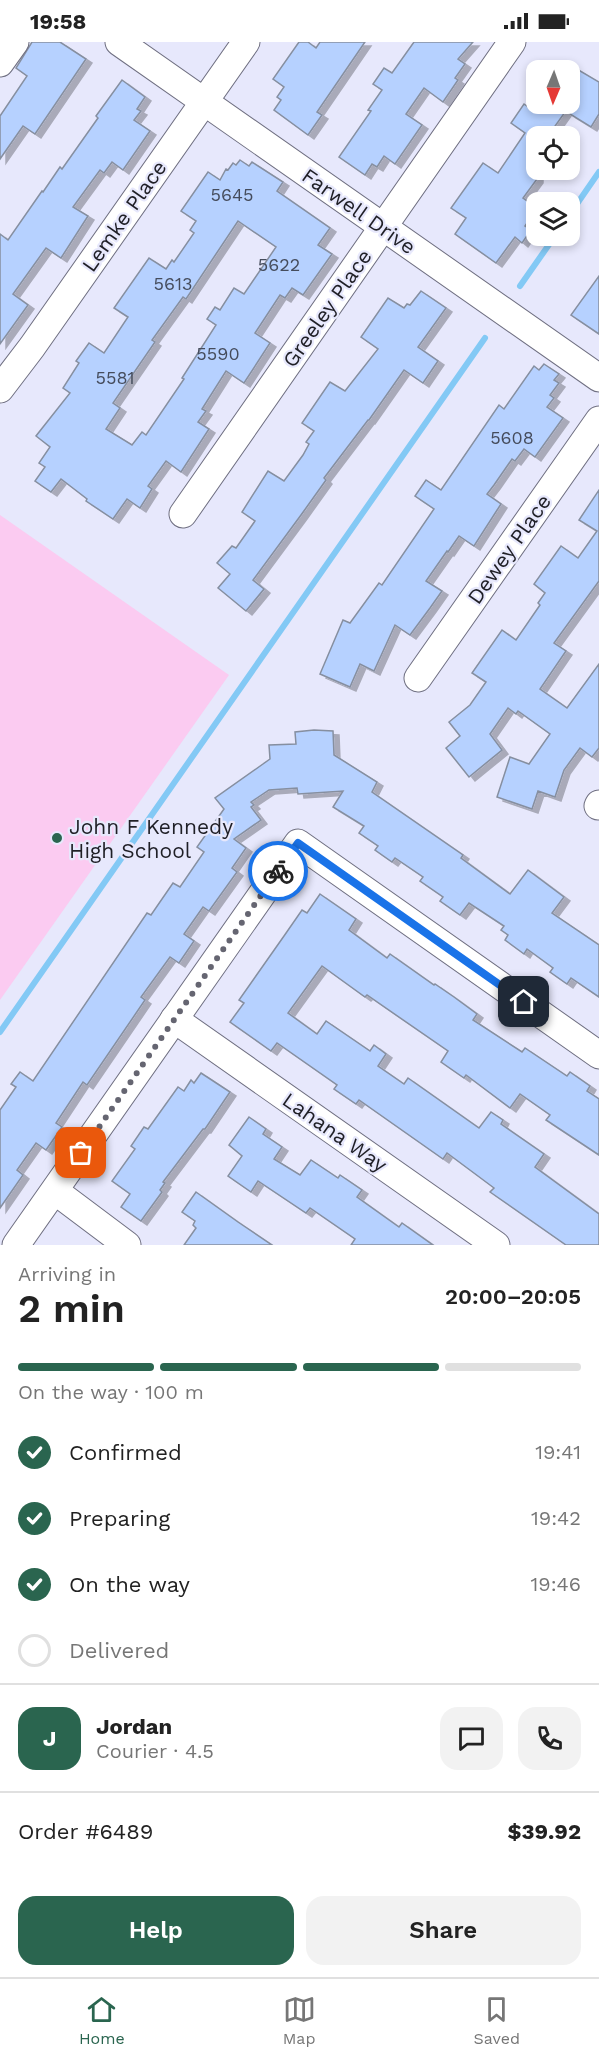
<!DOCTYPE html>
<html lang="en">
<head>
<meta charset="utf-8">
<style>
	body { margin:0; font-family:"Work Sans",sans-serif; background:#f2f2f2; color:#222; height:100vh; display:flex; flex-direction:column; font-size:22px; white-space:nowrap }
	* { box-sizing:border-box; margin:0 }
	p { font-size:20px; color:#767676 }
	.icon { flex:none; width:33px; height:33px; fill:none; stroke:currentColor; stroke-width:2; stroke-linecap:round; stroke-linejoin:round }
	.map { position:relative; height:1203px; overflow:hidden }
	.details { display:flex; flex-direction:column; background:#fff; flex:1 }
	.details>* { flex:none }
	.needle { width:39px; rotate:182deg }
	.tools { position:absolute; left:526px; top:18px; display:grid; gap:12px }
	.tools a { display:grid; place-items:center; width:54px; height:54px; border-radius:12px; background:#fff; box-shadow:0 3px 9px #0003; font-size:30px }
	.pin { position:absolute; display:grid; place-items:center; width:51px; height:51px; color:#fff; margin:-26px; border-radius:12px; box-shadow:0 3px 9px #0006 }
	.courier { position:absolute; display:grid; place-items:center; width:60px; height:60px; margin:-30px; border:4px solid #1a73e8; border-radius:50%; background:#fff; color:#222; box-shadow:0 2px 8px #0007 }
	.overview em { font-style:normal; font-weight:600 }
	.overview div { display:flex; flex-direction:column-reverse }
	.overview { display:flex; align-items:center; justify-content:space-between; height:102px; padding:0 18px }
	h1 { font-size:39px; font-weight:600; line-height:45px }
	.bar { display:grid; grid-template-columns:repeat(4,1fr); gap:9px 6px; align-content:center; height:72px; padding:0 18px }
	.bar i { height:8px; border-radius:4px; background:#e0e0e0 }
	.bar .current { background:#2a654f }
	.bar p { grid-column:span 4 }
	.line { display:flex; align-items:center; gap:15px; padding:0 18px; border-top:2px solid #e0e0e0 }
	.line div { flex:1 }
	.round { display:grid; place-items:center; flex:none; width:63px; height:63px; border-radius:18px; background:#f2f2f2 }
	ol { padding:0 18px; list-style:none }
	li { display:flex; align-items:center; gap:18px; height:66px }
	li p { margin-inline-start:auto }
	li .icon { padding:6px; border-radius:50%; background:#2a654f; color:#fff; stroke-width:4 }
	li:last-child { color:#767676 }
	li i { width:33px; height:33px; border:3px solid #e0e0e0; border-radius:50% }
	.action { display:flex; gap:12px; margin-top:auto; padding:12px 18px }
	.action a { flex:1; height:69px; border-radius:18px; background:#2a654f; color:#fff; font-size:24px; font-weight:600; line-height:69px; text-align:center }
	.action a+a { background:#f2f2f2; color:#222 }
	.status { display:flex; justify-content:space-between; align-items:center; height:42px; padding:0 30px; background:#fff; direction:ltr }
	.status svg { height:16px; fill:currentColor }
	.tab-bar { display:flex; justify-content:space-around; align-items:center; height:84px; border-top:2px solid #e0e0e0; background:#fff; font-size:16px; color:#767676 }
	.tab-bar a { display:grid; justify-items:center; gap:3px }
	.tab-bar .current { color:#2a654f }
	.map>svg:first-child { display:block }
	.green { fill:#fbcbf1 }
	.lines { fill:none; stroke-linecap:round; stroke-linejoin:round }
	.stream { stroke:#83c9f5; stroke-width:6 }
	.building { fill:#b6d1ff; stroke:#868fa0; stroke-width:1.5; fill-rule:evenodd; filter:url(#shadow) }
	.minor-casing { stroke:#6f6f81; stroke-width:29 }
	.minor { stroke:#fff; stroke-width:27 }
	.done { stroke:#656571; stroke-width:6; stroke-dasharray:0 10.8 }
	.route { stroke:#1a73e8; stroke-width:8 }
	.poi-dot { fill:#2a654f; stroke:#e7e8fc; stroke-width:2 }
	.labels { text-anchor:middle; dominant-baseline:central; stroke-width:4.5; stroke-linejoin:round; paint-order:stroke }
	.number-label { font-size:18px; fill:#454c5c }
	.street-label { font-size:21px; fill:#1f1f26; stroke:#e7e8fc }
	.poi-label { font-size:21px; fill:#1f1f26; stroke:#e7e8fc; text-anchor:start }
</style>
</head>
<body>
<div class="status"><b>19:58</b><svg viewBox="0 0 49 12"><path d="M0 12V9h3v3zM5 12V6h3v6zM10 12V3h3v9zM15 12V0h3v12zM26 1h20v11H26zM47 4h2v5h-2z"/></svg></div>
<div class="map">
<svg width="599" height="1203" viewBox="0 0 599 1203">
	<defs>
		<filter id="shadow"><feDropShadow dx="6" dy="4" stdDeviation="0" flood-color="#0004"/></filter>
	</defs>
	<rect width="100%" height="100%" fill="#e7e8fc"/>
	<!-- green -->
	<path class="green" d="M0 473 229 633 0 958Z"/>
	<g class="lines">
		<!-- stream -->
		<g class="stream">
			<path d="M570 172 599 130"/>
			<path d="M520 244 555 194"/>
			<path d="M0 990 485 296"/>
		</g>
	</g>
	<!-- building -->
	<g class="building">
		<path d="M32 0H60L86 17 35 92 23 84 0 117V74L27 34 16 26Z"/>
		<path d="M299 0H308L316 6 320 0H365L317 70 322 73 308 93 274 68 281 58 277 55 284 45 273 37Z"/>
		<path d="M414 0H473L458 17 465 22 455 36 458 38 443 60 424 46 406 72 422 83 395 122 384 114 377 125 372 122 365 133 339 115 371 69 368 68 382 48 373 42 384 26 392 31Z"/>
		<path d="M570 23 599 40V72L591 85 570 72V63L548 94H537V137L523 156 537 166 525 184 531 188 522 201 515 195 496 221 455 192 466 176 451 166 483 121 498 131 525 91 511 81 524 62 531 67 534 62H570Z"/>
		<path d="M122 38 145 55 137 67 141 69 134 78 150 89 123 128 112 120 104 131 100 128 73 165 88 174 61 216 46 206 13 252 28 263 0 302V192L8 198 42 149 43 150 60 125 62 127 98 76 96 74Z"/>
		<path d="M240 118 249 124 252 120 283 140 277 149 330 186 318 203 332 212 303 253 292 246 285 256 280 253 255 291 270 301 244 341 226 329 202 367 206 369 198 380 209 387 181 430 166 419 148 444 152 447 140 466 127 457 113 477 86 459 87 457 61 437 51 450 35 439 45 425 39 421 50 405 36 394 70 351 63 346 79 321 76 319 89 301 104 311 128 275 114 266 149 216 166 227 172 218 174 220 194 191 190 188 196 179 181 169 208 130 220 138 226 127 228 128 233 121 236 123ZM238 179 276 205 244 252 234 246 220 268 215 265 207 277 216 283 182 336 184 337 146 393 142 390 132 403 106 387 120 366 113 361 155 300 152 298 183 255 186 257Z"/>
		<path d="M599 234V292L571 273Z"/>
		<path d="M421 249 446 266 418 305 438 319 423 341 404 328 369 378H368L324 436 326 438 301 473 253 538 264 547 246 569 218 546 230 532 217 521 232 504 236 506 255 479 242 470 268 429 284 439 303 413 309 402 306 400 314 389 302 381 330 340 345 349 378 307 361 295 388 256 404 266 407 262 410 263Z"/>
		<path d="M544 322 559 332 554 338 559 341 550 353 554 356 547 365 563 376 535 415 524 407 515 419 512 417 494 443 487 452 501 462 474 504 459 494 448 510 447 509 426 539 442 549 430 566 410 593 395 583 374 629 360 622 350 645 320 632 343 578 350 581 379 541 382 543 434 467 415 454 426 438 441 448 499 363 504 367 534 324 539 328Z"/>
		<path d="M599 448V539L554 601 566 609 540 647 567 666 599 622V706L592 715 580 706 564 728 555 755 538 749 532 767 497 755 510 715 529 722 550 692 518 669 516 672 508 666 490 692 502 708 469 735 446 706 460 694 449 680 470 663 486 640 472 631 502 588 516 598 540 563 538 561 545 551 534 542 561 504 578 516 597 489 579 478Z"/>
		<path d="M314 688 333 689 334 713 377 740 372 750 463 813 461 816 510 852 528 828 564 855 552 871 599 903V955L571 936 567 942 550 930 553 926 527 907 524 912 505 898 508 893 501 888 504 884 469 861 460 873 440 859 443 855 420 839 423 835 395 816 392 820 375 808 378 804 359 791 364 784 333 765 343 749 298 752 297 746 269 748 251 760 254 763 251 765 261 778 234 797 246 806 232 826 237 830 209 869 203 865 184 892 194 899 179 921 170 915 141 955 145 958 87 1043 83 1040 56 1081 62 1085 46 1108 36 1101 17 1128 23 1133 0 1166V1068L16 1045 11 1042 20 1030 33 1039 147 871 151 873 173 841 180 845 204 810 197 805 224 767 215 756 270 717 269 703 296 702 295 690Z"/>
		<path d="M320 852 356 877 349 888 387 916 390 912 434 943 435 942 454 955 477 972 473 978 522 1010 525 1006 567 1034 570 1030 590 1044 587 1049 599 1057V1113L546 1078 550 1073 520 1052 510 1066 466 1033 464 1036 441 1020 448 1009 367 953 365 955 322 924 288 971 317 992 326 979 370 1009 374 1003 386 1012 378 1024 404 1042 408 1036 479 1086 491 1070 503 1078 501 1082 544 1112 535 1125 599 1172V1203H566L490 1150 494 1146 447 1111 443 1117 359 1058 356 1062 334 1047 337 1043 277 1001 271 1009 230 980 244 961 239 958 284 894 302 868 307 871Z"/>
		<path d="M201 1031 230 1050 205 1087H203L163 1140 165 1141 160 1148 162 1150 141 1179 121 1165 130 1152 112 1139 135 1107 131 1104 144 1085 148 1087 178 1045 184 1049 191 1038 194 1041Z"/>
		<path d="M249 1075 266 1087 263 1092 282 1105 274 1117 300 1133 311 1118 338 1136 340 1133 362 1148 357 1155 399 1185 402 1181 433 1203H351L355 1197 310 1166 306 1171 258 1139 251 1150 228 1134 242 1114 229 1103Z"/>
		<path d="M196 1150 238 1180 272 1203H184L196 1186 193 1183 195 1179 182 1170Z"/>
	</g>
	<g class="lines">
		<!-- minor casing -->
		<g class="minor-casing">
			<g id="minor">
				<path d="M119 0 599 336"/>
				<path d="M0 21 15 0"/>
				<path d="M0 347 32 305 246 0"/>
				<path d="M183 472 512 0"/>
				<path d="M418 636 599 378"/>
				<path d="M598 764 599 762"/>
				<path d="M174 977 496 1203"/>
				<path d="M55 1149 127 1203"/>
				<path d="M16 1203 298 801 599 1013"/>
			</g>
		</g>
		<!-- minor -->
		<use href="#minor" class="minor"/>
	</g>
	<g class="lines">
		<!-- done -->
		<path class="done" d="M81 1111 278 829"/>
		<!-- route -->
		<path class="route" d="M278 829 298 801 524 960"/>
	</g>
	<!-- markers -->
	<circle class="poi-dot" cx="57" cy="796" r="6"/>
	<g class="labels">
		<!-- number labels -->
		<g class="number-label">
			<text x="232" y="152">5645</text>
			<text x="279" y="222">5622</text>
			<text x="173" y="241">5613</text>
			<text x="218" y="311">5590</text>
			<text x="115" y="335">5581</text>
			<text x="512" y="395">5608</text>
		</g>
		<!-- street labels -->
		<g class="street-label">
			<text transform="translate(359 169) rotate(35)">Farwell Drive</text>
			<text transform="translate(124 174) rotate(-55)">Lemke Place</text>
			<text transform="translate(327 266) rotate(-55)">Greeley Place</text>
			<text transform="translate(509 507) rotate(-55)">Dewey Place</text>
			<text transform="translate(335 1090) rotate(35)">Lahana Way</text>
		</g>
		<!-- poi labels -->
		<g class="poi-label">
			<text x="69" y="784">John F Kennedy<tspan x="69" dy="24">High School</tspan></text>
		</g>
	</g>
</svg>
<div class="tools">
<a><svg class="needle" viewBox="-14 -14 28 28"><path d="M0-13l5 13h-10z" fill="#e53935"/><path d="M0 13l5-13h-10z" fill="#767676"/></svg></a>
<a><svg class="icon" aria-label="locate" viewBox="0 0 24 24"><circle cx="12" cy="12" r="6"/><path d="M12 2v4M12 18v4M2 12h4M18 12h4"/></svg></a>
<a><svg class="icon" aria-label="layers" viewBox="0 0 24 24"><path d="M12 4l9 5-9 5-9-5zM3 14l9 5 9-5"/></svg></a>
</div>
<div class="pin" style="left:81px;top:1111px;background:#ea580c"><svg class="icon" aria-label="bag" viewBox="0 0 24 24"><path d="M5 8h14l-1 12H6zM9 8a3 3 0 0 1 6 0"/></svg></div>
<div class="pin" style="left:524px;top:960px;background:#1f2937"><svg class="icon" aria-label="home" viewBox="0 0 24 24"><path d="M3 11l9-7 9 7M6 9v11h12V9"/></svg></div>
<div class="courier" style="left:278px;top:829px"><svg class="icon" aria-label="bike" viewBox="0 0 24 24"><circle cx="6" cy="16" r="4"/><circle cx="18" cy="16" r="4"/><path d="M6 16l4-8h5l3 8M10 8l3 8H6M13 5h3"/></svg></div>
</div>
<section class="details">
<div class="overview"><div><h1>2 min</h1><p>Arriving in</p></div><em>20:00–20:05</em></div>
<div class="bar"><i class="current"></i><i class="current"></i><i class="current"></i><i></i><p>On the way · 100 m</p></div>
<ol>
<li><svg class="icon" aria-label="check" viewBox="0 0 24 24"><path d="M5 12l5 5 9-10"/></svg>Confirmed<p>19:41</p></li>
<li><svg class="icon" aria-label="check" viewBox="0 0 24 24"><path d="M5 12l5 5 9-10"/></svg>Preparing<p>19:42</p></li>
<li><svg class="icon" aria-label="check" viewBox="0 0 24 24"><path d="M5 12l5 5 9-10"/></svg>On the way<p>19:46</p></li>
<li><i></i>Delivered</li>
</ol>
<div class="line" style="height:108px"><b class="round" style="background:#2a654f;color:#fff">J</b><div><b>Jordan</b><p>Courier · 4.5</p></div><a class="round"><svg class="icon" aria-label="chat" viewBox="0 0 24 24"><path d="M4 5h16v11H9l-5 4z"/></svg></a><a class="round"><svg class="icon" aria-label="phone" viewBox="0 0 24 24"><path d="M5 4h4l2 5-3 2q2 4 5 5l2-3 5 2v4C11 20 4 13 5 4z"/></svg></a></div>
<div class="line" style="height:78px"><div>Order #6489</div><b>$39.92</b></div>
<div class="action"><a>Help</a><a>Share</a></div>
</section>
<nav class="tab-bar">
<a class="current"><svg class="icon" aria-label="home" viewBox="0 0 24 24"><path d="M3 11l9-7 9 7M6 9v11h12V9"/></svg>Home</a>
<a><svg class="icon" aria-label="map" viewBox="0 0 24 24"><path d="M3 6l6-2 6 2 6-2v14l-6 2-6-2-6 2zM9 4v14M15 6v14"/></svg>Map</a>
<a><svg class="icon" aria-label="saved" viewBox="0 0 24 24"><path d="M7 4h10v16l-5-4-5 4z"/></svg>Saved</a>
</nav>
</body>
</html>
